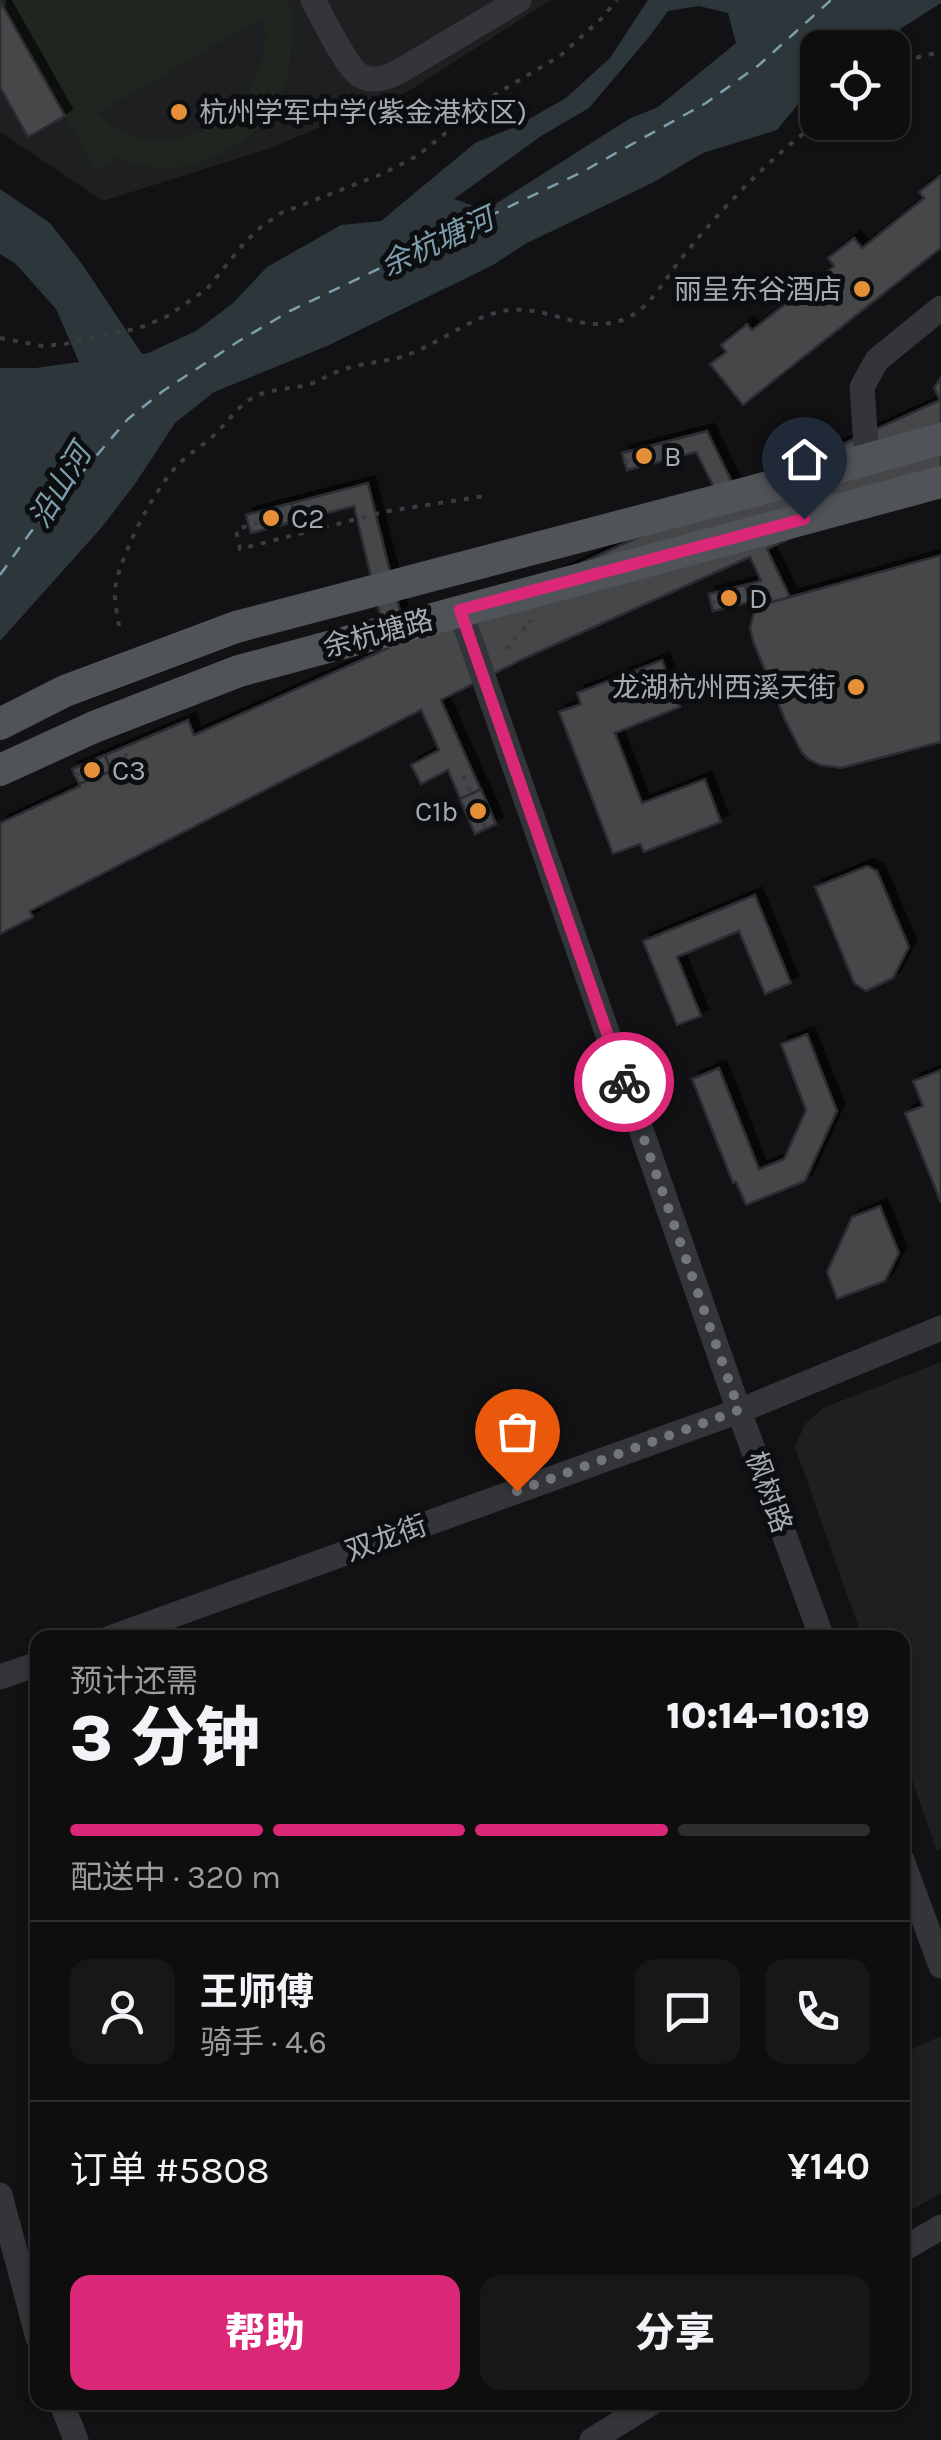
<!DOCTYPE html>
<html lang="zh">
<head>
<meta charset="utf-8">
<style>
	body { margin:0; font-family:Karla,"Noto Sans SC",sans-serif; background:#171718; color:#f1f3f6; height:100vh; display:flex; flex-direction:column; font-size:38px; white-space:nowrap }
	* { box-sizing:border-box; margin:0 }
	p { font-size:32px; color:#9b9c9e }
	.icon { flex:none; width:55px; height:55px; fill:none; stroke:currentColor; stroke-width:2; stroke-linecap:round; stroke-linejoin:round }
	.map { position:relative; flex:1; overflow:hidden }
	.details { position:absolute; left:30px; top:1630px; width:880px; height:780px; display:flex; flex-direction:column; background:#0e0e0f; border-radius:20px; box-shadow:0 2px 8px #0004,0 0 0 2px #2e2e2f }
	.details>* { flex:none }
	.tools { position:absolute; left:800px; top:30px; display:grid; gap:20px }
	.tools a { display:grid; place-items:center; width:110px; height:110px; border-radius:20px; background:#0e0e0f; box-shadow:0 2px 8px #0004,0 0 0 2px #2e2e2f; font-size:50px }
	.pin { position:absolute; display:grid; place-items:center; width:85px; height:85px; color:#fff; margin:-102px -42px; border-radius:50% 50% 50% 0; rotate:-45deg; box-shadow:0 0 10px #0007 }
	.pin .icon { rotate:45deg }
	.courier { position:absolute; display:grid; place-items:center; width:100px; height:100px; margin:-50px; border:8px solid #db2777; border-radius:50%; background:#fff; color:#222; box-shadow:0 2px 12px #0007 }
	.summary em { font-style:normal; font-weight:800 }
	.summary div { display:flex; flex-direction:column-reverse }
	.summary { display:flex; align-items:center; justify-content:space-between; height:170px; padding:0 40px }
	h1 { font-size:65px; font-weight:800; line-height:75px }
	.bar { display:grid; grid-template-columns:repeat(4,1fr); gap:15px 10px; align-content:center; height:120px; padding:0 40px }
	.bar i { height:12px; border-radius:8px; background:#2e2e2f }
	.bar .on { background:#db2777 }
	.bar p { grid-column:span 4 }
	.line { display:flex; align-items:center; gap:25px; padding:0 40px; border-top:2px solid #2e2e2f }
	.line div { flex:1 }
	.round { display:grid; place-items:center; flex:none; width:105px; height:105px; border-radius:20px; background:#171718 }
	.cta { display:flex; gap:20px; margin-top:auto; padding:20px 40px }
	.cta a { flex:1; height:115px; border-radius:20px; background:#db2777; color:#fff; font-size:40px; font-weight:800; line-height:115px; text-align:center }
	.cta a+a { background:#171718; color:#f1f3f6 }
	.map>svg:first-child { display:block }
	.built { fill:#1e1f21 }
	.green { fill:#1f261f; fill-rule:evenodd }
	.water { fill:#2d373b; fill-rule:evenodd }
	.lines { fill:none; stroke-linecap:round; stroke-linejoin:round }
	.ferry { stroke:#7d9ead; stroke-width:2.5; stroke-dasharray:12 10; stroke-linecap:butt }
	.building { fill:#444649; stroke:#2c2d30; stroke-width:2.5; filter:url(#shadow) }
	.path { stroke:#3a3c3f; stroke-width:4; stroke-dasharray:5 8; stroke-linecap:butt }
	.minor { stroke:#343538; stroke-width:25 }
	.major { stroke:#505357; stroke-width:32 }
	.done { stroke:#72757b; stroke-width:10; stroke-dasharray:0 18 }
	.route { stroke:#db2777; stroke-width:12 }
	.poi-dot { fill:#e59039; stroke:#0d0e0f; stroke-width:4 }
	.labels { text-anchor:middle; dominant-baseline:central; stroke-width:10; stroke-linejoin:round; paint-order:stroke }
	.poi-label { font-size:28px; fill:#a5abb3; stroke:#0d0e0f; text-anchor:start }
	.street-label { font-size:28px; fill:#a5abb3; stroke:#0d0e0f }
	.water-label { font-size:30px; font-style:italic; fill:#7d9ead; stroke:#0d0e0f }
</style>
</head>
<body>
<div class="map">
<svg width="941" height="2440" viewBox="0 0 941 2440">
	<defs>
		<filter id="shadow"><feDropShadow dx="7" dy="-7" stdDeviation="0" flood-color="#0009"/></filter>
	</defs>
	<rect width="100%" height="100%" fill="#121214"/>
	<!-- built -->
	<g class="built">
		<path d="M0 0H551L409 91 265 150 103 201 0 132Z"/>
		<path d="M941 1362V1849L937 1851 903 1754 902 1638 862 1637 795 1447 805 1424 823 1408Z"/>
		<path d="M941 2036V2193L903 2215V2053Z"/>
	</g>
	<!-- green -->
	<path class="green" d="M0 0H288C293 15 293 30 291 46 290 69 285 94 271 113 250 142 208 165 171 168 153 170 135 164 118 157L96 171ZM263 17C283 107 166 181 97 114Z"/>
	<!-- water -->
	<path class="water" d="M648 0H941V3L903 27 884 47 818 48 817 85 804 97 777 130 703 153 652 183 525 244 493 265 327 346 214 392 175 423 135 484 101 528 0 641V368H36L79 362 56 309 16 264 0 254V189L50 223 82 264 142 354 148 353 196 331 232 304 267 267 341 225 381 221 475 143 517 126 566 98 610 58ZM699 6 728 13 736 43 658 107 629 119 486 210 454 199 541 136 589 108 649 37 668 11Z"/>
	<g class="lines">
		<!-- ferry -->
		<path class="ferry" d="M0 575 30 533 128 419 163 391 239 341 290 311 582 172 706 103 759 65 831 0"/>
	</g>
	<!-- building -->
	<g class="building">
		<path d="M0 1 65 116 28 137 0 87Z"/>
		<path d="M941 175V248L743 405 710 364 726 352 721 345 747 324 752 330 834 266 828 258 854 238 862 248 924 198 919 192Z"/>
		<path d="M941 377V469L767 549 790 597 773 602 770 597 713 611 709 594 761 581 750 557 523 659 441 700 496 824 475 834 448 770 421 784 411 765 439 750 421 710 30 911 33 917 0 934V823L80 786 72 769 188 720 194 735 388 648 354 506 251 533 246 515 368 483 407 639 532 586 720 499 696 452 627 470 622 453 707 431 737 492 940 400 934 388Z"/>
		<path d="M662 443 667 460 627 470 622 453Z"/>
		<path d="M291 503 296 521 251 533 246 515Z"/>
		<path d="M941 555V742L841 768 820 765 808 759 802 753 785 720 753 641 750 627 754 613 765 604Z"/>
		<path d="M745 585 750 602 713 611 709 594Z"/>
		<path d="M662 660 680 707 615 733 642 803 705 779 721 822 644 852 640 844 613 854 559 712 581 704 577 693Z"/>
		<path d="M105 755 111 771 79 784 72 769Z"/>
		<path d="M481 789 496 824 475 834 460 799Z"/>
		<path d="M867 866 877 871 909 947 893 978 866 991 854 983 815 887Z"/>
		<path d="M755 895 791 983 765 994 739 931 677 957 701 1016 677 1025 643 941Z"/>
		<path d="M807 1034 837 1111 805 1181 746 1205 736 1182 733 1183 692 1079 719 1068 759 1169 784 1159 806 1110 781 1044Z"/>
		<path d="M941 1070V1203L905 1113 923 1106 913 1081Z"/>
		<path d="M880 1206 899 1253 885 1281 837 1299 827 1272 852 1217Z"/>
	</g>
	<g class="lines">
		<!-- path -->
		<g class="path">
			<path d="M892 67 919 57 941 52"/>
			<path d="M0 338 43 346 65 344 139 328 166 317 207 289 245 242 261 227 281 213 382 174 417 156 491 97 560 56 601 19 617 0"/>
			<path d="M624 462 681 447"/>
			<path d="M309 509 249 525 236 530 240 549 388 511 485 496"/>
			<path d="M711 603 767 590"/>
			<path d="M119 626C117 614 114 600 115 588 121 554 152 493 176 467 186 456 199 448 211 438 228 423 239 402 261 394 278 388 296 389 313 383 325 378 335 371 348 368 367 362 388 362 407 355 440 343 469 318 503 311 546 302 586 339 629 317 648 307 657 291 670 274 678 261 689 250 698 238 734 196 773 156 818 122"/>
			<path d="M505 648 511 646 518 632 531 624 530 620"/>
			<path d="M463 775 486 829"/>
			<path d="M75 776 134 752"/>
		</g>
		<!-- minor -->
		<g class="minor">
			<path d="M313 0C322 16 347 69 361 76 374 83 388 77 400 71L519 0"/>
			<path d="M867 460 862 387 877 360 941 308"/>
			<path d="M460 610 739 1411 822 1638"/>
			<path d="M110 1638 739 1411 941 1328"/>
			<path d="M0 1677 38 1664"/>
			<path d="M902 1860 941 1966"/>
			<path d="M0 2195 38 2338"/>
			<path d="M902 2250 941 2227"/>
			<path d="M61 2402 76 2440"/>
			<path d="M592 2440 653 2402"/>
		</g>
		<!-- major -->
		<g class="major">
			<path d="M0 724 65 691 236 627 750 492 941 439"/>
			<path d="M0 770 94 727 239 671 941 482"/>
		</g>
	</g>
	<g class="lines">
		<!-- done -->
		<path class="done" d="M517 1491 739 1410 624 1082"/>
		<!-- route -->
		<path class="route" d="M624 1082 460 610 804 519"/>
	</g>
	<!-- markers -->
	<g class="poi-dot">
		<circle cx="179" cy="112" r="10"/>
		<circle cx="862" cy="289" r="10"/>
		<circle cx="644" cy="456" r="10"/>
		<circle cx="271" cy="518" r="10"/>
		<circle cx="729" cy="598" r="10"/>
		<circle cx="856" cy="687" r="10"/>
		<circle cx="92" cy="770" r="10"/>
		<circle cx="478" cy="811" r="10"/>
	</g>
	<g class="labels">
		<!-- poi labels -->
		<g class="poi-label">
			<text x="199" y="112">杭州学军中学(紫金港校区)</text>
			<text x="842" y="289" text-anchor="end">丽呈东谷酒店</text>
			<text x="664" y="456">B</text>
			<text x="291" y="518">C2</text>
			<text x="749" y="598">D</text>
			<text x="836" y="687" text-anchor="end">龙湖杭州西溪天街</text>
			<text x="112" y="770">C3</text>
			<text x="458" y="811" text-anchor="end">C1b</text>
		</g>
		<!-- street labels -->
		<g class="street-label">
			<text transform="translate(378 633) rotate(-15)">余杭塘路</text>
			<text transform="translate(769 1492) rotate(70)">枫树路</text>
			<text transform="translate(386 1538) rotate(-20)">双龙街</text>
		</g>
		<!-- water labels -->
		<g class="water-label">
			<text transform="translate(437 242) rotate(-25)">余杭塘河</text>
			<text transform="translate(60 486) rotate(-59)">沿山河</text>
		</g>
	</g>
</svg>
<div class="tools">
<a><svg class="icon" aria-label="locate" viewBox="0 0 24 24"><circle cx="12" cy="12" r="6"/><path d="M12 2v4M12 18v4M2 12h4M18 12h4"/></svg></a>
</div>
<div class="pin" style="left:517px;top:1491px;background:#ea580c"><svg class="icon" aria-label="bag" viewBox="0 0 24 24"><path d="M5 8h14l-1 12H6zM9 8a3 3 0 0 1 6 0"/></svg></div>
<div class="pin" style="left:804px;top:519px;background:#1f2937"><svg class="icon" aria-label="home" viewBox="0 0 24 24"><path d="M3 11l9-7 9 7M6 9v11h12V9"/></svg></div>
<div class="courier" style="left:624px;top:1082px"><svg class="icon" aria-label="bike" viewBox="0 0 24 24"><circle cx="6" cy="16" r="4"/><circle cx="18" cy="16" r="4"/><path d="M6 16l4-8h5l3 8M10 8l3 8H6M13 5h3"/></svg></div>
<section class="details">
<div class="summary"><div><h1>3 分钟</h1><p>预计还需</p></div><em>10:14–10:19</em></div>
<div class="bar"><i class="on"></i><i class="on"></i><i class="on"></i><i></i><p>配送中 · 320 m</p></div>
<div class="line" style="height:180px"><a class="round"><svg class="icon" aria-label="person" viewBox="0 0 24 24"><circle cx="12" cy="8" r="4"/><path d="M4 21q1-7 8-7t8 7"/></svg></a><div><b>王师傅</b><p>骑手 · 4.6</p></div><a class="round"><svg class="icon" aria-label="chat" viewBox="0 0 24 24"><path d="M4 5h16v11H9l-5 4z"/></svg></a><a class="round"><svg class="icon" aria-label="phone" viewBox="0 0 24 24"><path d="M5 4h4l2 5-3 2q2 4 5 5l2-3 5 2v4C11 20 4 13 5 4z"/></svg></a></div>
<div class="line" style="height:130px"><div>订单 #5808</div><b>¥140</b></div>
<div class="cta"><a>帮助</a><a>分享</a></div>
</section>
</div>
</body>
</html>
